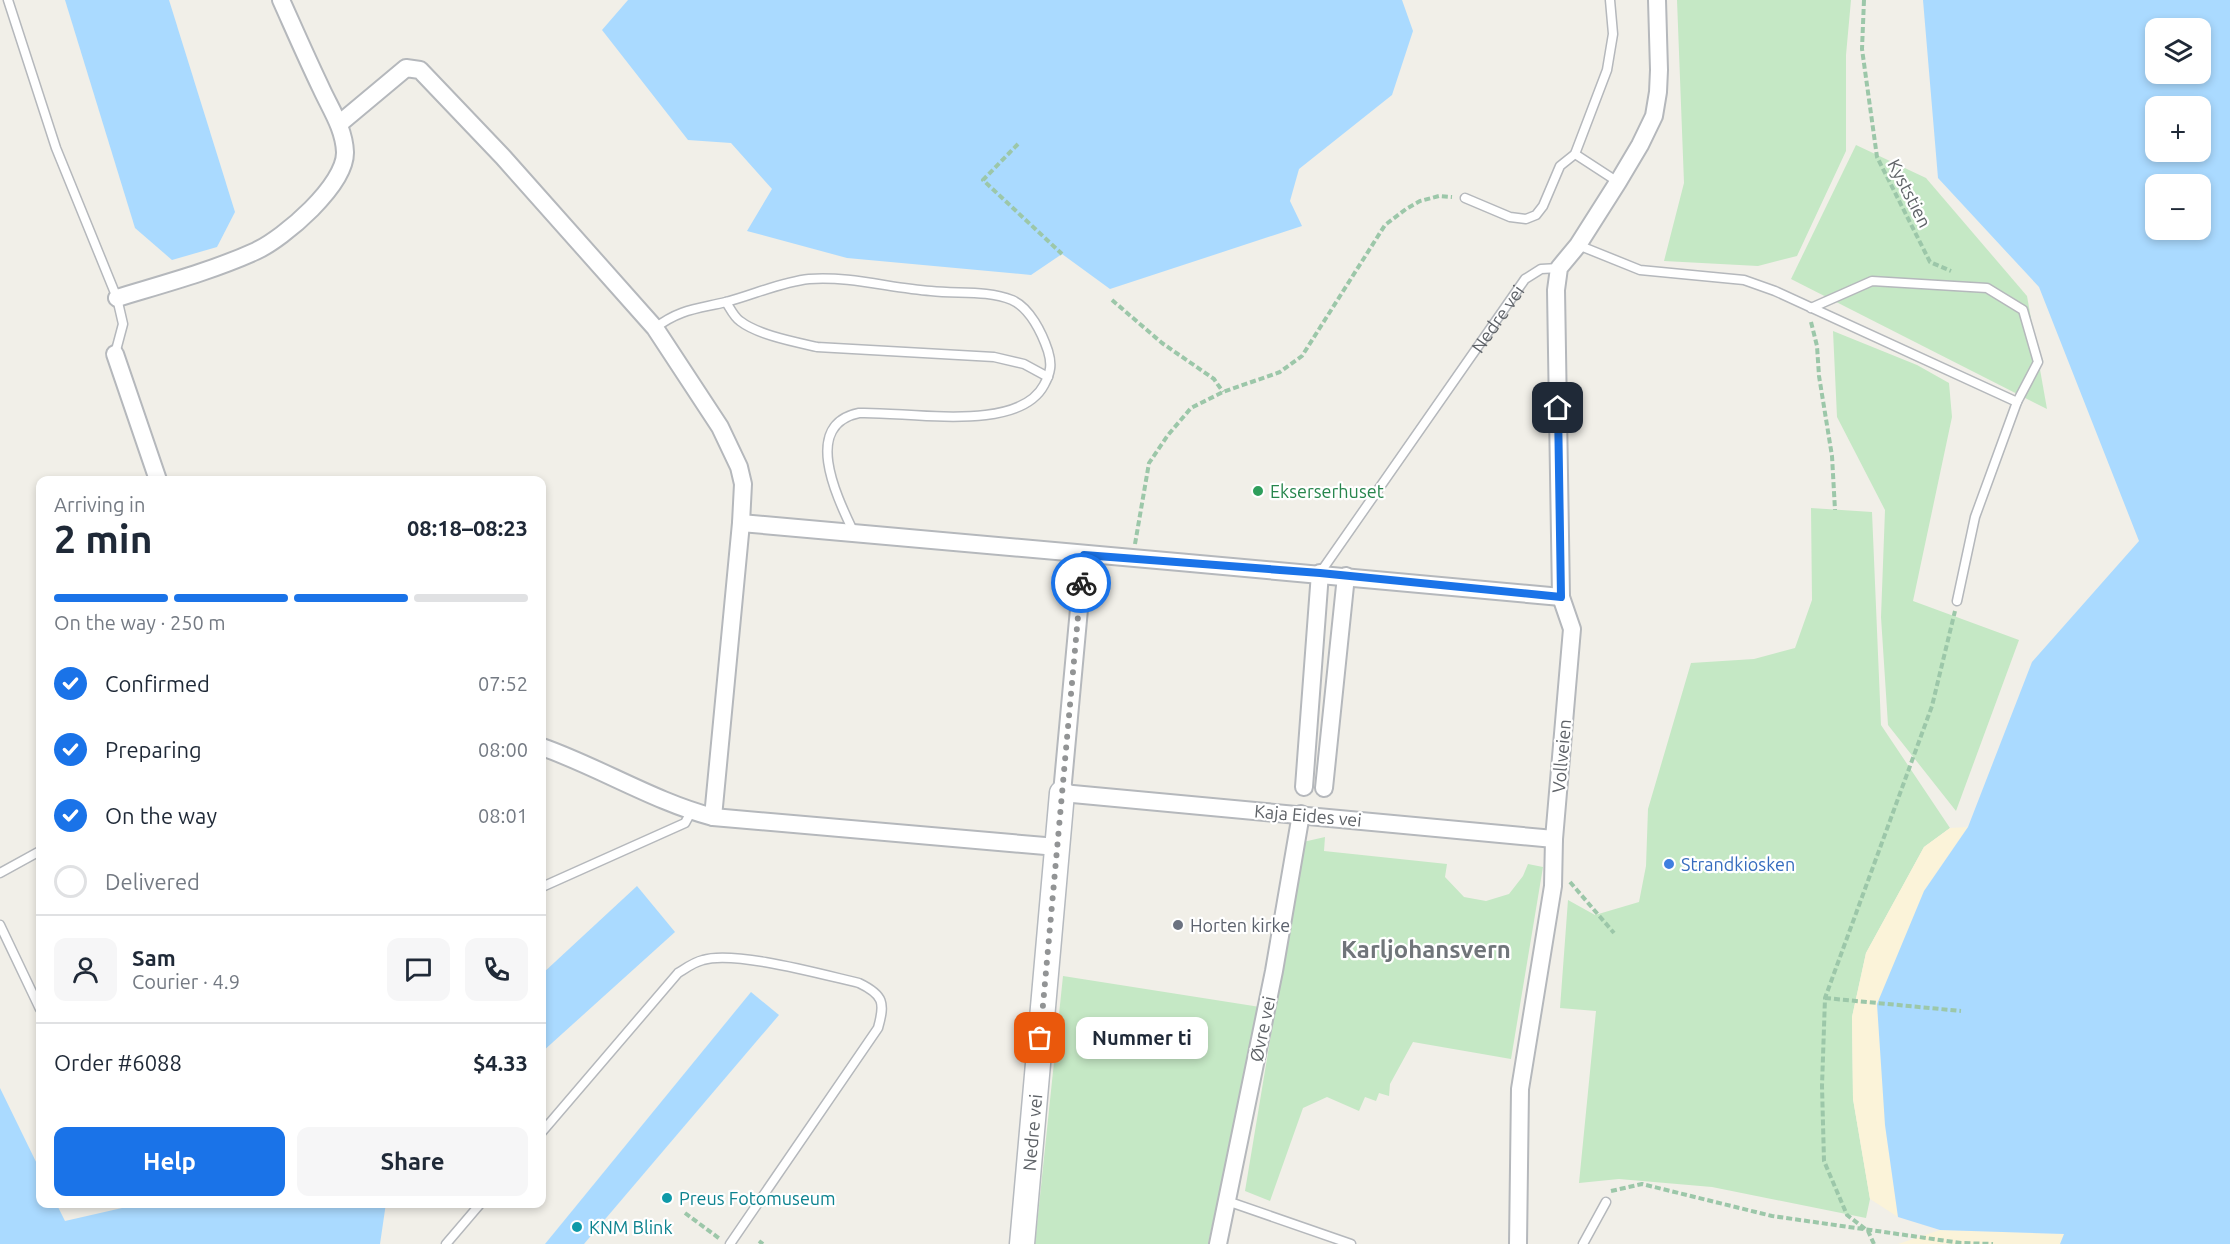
<!DOCTYPE html>
<html lang="en">
<head>
<meta charset="utf-8">
<style>
	body { margin:0; font-family:Ubuntu,sans-serif; background:#f6f6f7; color:#1f2937; height:100vh; display:flex; flex-direction:column; font-size:22px; white-space:nowrap }
	* { box-sizing:border-box; margin:0 }
	p { font-size:20px; color:#747a83 }
	.icon { flex:none; width:33px; height:33px; fill:none; stroke:currentColor; stroke-width:2; stroke-linecap:round; stroke-linejoin:round }
	.map { position:relative; flex:1; overflow:hidden }
	.panel { position:absolute; left:36px; top:476px; width:510px; height:732px; display:flex; flex-direction:column; background:#fff; border-radius:12px; box-shadow:0 3px 9px #0003 }
	.panel>* { flex:none }
	.tools { position:absolute; left:2145px; top:18px; display:grid; gap:12px }
	.tools a { display:grid; place-items:center; width:66px; height:66px; border-radius:12px; background:#fff; box-shadow:0 3px 9px #0003; font-size:30px }
	.pin { position:absolute; display:grid; place-items:center; width:51px; height:51px; color:#fff; margin:-26px; border-radius:12px; box-shadow:0 3px 9px #0006 }
	.courier { position:absolute; display:grid; place-items:center; width:60px; height:60px; margin:-30px; border:4px solid #1a73e8; border-radius:50%; background:#fff; color:#222; box-shadow:0 2px 8px #0007 }
	.bubble { position:absolute; height:42px; border-radius:12px; background:#fff; box-shadow:0 3px 9px #0003; font-size:20px; font-weight:600; line-height:42px; text-align:center }
	.summary em { font-style:normal; font-weight:600 }
	.summary div { display:flex; flex-direction:column-reverse }
	.summary { display:flex; align-items:center; justify-content:space-between; height:102px; padding:0 18px }
	h1 { font-size:39px; font-weight:600; line-height:45px }
	.bar { display:grid; grid-template-columns:repeat(4,1fr); gap:9px 6px; align-content:center; height:72px; padding:0 18px }
	.bar i { height:8px; border-radius:4px; background:#e0e1e3 }
	.bar .on { background:#1a73e8 }
	.bar p { grid-column:span 4 }
	.line { display:flex; align-items:center; gap:15px; padding:0 18px; border-top:2px solid #e0e1e3 }
	.line div { flex:1 }
	.round { display:grid; place-items:center; flex:none; width:63px; height:63px; border-radius:12px; background:#f6f6f7 }
	ol { padding:0 18px; list-style:none }
	li { display:flex; align-items:center; gap:18px; height:66px }
	li p { margin-inline-start:auto }
	li .icon { padding:6px; border-radius:50%; background:#1a73e8; color:#fff; stroke-width:4 }
	li:last-child { color:#747a83 }
	li i { width:33px; height:33px; border:3px solid #e0e1e3; border-radius:50% }
	.cta { display:flex; gap:12px; margin-top:auto; padding:12px 18px }
	.cta a { flex:1; height:69px; border-radius:12px; background:#1a73e8; color:#fff; font-size:24px; font-weight:600; line-height:69px; text-align:center }
	.cta a+a { background:#f6f6f7; color:#1f2937 }
	.map>svg:first-child { display:block }
	.green { fill:#c5e8c5 }
	.sand { fill:#fbf3d9 }
	.water { fill:#aadaff; fill-rule:evenodd }
	.lines { fill:none; stroke-linecap:round; stroke-linejoin:round }
	.lane-casing { stroke:#b5b8bc; stroke-width:11 }
	.street-casing { stroke:#b5b8bc; stroke-width:20 }
	.secondary-casing { stroke:#b6babf; stroke-width:27 }
	.path { stroke:#9cc7a9; stroke-width:4; stroke-dasharray:6 3; stroke-linecap:butt }
	.lane { stroke:#fff; stroke-width:8 }
	.street { stroke:#fff; stroke-width:16 }
	.secondary { stroke:#fff; stroke-width:24 }
	.done { stroke:#929495; stroke-width:6; stroke-dasharray:0 10.8 }
	.route { stroke:#1a73e8; stroke-width:8 }
	.leisure-dot { fill:#2e9e5b; stroke:#fff; stroke-width:2 }
	.shop-dot { fill:#3f7fe0; stroke:#fff; stroke-width:2 }
	.worship-dot { fill:#6b7280; stroke:#fff; stroke-width:2 }
	.culture-dot { fill:#0f9aa8; stroke:#fff; stroke-width:2 }
	.labels { text-anchor:middle; dominant-baseline:central; stroke-width:4.5; stroke-linejoin:round; paint-order:stroke }
	.street-label { font-size:18px; fill:#5f6368; stroke:#fff }
	.leisure-label { font-size:18px; fill:#27864d; stroke:#fff; text-anchor:start }
	.shop-label { font-size:18px; fill:#366cbe; stroke:#fff; text-anchor:start }
	.worship-label { font-size:18px; fill:#5b616d; stroke:#fff; text-anchor:start }
	.culture-label { font-size:18px; fill:#0d838f; stroke:#fff; text-anchor:start }
	.district-label { font-size:24px; font-weight:bold; fill:#70757a; stroke:#fff }
</style>
</head>
<body>
<div class="map">
<svg width="2230" height="1244" viewBox="0 0 2230 1244">
	<rect width="100%" height="100%" fill="#f1efe8"/>
	<!-- green -->
	<g class="green">
		<path d="M1677 0H1851L1846 55V151L1797 256 1758 266 1664 261 1684 183Z"/>
		<path d="M1856 145 1926 178 2027 296 2047 409 1791 279Z"/>
		<path d="M1833 331 1917 365 1949 383 1952 417 1913 601 2019 640 1956 811 1888 725 1881 617 1885 510 1837 417Z"/>
		<path d="M1811 508 1872 512 1881 725 1950 828 1924 847 1866 953 1852 1017 1853 1099 1870 1199 1866 1218 1712 1187 1619 1179 1579 1183 1596 1011 1560 1008 1568 900 1595 915 1639 902 1646 866 1648 809 1691 663 1754 659 1795 648 1812 600Z"/>
		<path d="M1325 837 1324 851 1447 864 1445 877 1464 897 1486 901 1509 894 1523 876 1528 864 1543 867 1511 1059 1413 1042 1390 1084 1389 1096 1379 1093 1376 1101 1365 1097 1359 1111 1327 1097 1303 1108 1270 1201 1245 1191 1303 842Z"/>
		<path d="M1063 976 1260 1007 1208 1244H1035Z"/>
	</g>
	<!-- sand -->
	<g class="sand">
		<path d="M1968 827 1924 891 1885 1125 1898 1217 1870 1199 1853 1099 1852 1017 1866 953 1924 847 1950 828Z"/>
		<path d="M1940 1230 2064 1234 2060 1244H1898Z"/>
	</g>
	<!-- water -->
	<g class="water">
		<path d="M65 0H169L235 212 217 247 172 260 135 228Z"/>
		<path d="M628 0H1402L1413 31 1392 95 1299 169 1290 201 1302 226 1110 289 1062 254 1031 275 847 258 747 231 772 189 731 143 688 140 602 30Z"/>
		<path d="M1923 0H2230V1244H2060L2064 1234 1940 1230 1898 1217 1885 1125 1877 1004 1924 891 1968 827 2032 662 2139 541 2039 287 1938 178ZM2156 28H2200V74H2156ZM2156 106H2200V152H2156ZM2200 184V230H2156V184Z"/>
		<path d="M637 886 675 932 542 1052V974Z"/>
		<path d="M751 992 779 1015 584 1244H545Z"/>
		<path d="M0 1088 40 1170V1203H56L65 1221 144 1203H386L380 1244H0Z"/>
	</g>
	<g class="lines">
		<!-- lane casing -->
		<g class="lane-casing">
			<g id="lane">
				<path d="M8 0 56 148 117 298 123 324 115 354"/>
				<path d="M1575 154 1618 182"/>
				<path d="M1465 198 1510 217 1526 219 1536 215 1543 206 1560 166 1575 154 1607 70 1613 34 1610 0"/>
				<path d="M1578 245 1640 270 1744 280 1775 291 2017 402"/>
				<path d="M726 302C730 308 734 317 740 321 758 335 795 342 817 347L994 357 1024 364 1048 377"/>
				<path d="M1811 308 1872 281 1987 288 2023 310 2038 362 2017 402 1975 517 1957 601"/>
				<path d="M655 328C680 309 697 309 726 302 753 295 781 282 809 279 851 276 890 288 931 291 958 294 987 290 1012 300 1030 308 1042 333 1048 351 1052 364 1051 372 1044 385 1018 434 907 411 859 413 800 425 839 501 854 533"/>
				<path id="s1" d="M1320 573 1525 279 1541 269 1559 268"/>
				<path d="M0 873 40 851"/>
				<path d="M542 887 685 823 691 812"/>
				<path d="M0 925 40 1009"/>
				<path d="M542 1132 678 973C686 968 694 962 703 960 734 950 824 975 859 983 884 995 885 1003 878 1028L730 1244"/>
				<path d="M1227 1201 1351 1244"/>
				<path d="M446 1244 481 1203"/>
				<path d="M1583 1244 1606 1202"/>
			</g>
		</g>
		<!-- street casing -->
		<g class="street-casing">
			<g id="street">
				<path d="M339 124 406 68 420 70 503 157 655 328 720 427 739 467 743 484 741 523 713 817"/>
				<path d="M117 298C163 284 212 271 256 251 284 238 346 185 345 152 344 128 330 108 321 88 307 59 294 29 281 0"/>
				<path d="M115 354 158 480"/>
				<path d="M741 523C1014 549 1288 570 1561 597"/>
				<path d="M1084 555 1062 793 1554 839"/>
				<path d="M542 747C599 767 655 802 713 817L1057 847"/>
				<path d="M1304 787 1320 573"/>
				<path d="M1324 788 1346 576"/>
				<path d="M1218 1244 1274 971 1301 814"/>
				<path d="M1518 1244 1520 1089 1553 886 1554 839 1572 629 1561 597 1556 290 1559 268 1578 245 1618 182 1640 145 1654 116 1658 92 1659 70 1657 0"/>
			</g>
		</g>
		<!-- secondary casing -->
		<g class="secondary-casing">
			<g id="secondary">
				<path id="s2" d="M1022 1244 1062 793"/>
			</g>
		</g>
		<!-- path -->
		<g class="path">
			<path d="M1864 0 1862 49 1877 157 1930 262 1951 271"/>
			<path d="M1018 144 983 180 1062 254"/>
			<path d="M1112 300 1162 343 1214 379 1223 392"/>
			<path d="M1811 322 1817 346 1819 376 1832 456 1835 510"/>
			<path d="M1135 544 1149 463 1168 435 1191 408 1223 392 1280 372 1302 356 1385 225 1406 209 1420 201 1439 196 1452 197"/>
			<path d="M1570 882 1614 933"/>
			<path d="M1825 998 1961 1011"/>
			<path d="M1611 1191 1642 1184 1772 1216 1961 1243 1993 1244"/>
			<path d="M685 1213 720 1239"/>
			<path d="M759 1241 763 1244"/>
			<path d="M1874 1244 1868 1231 1847 1215 1824 1161 1822 1086 1825 998 1932 706 1955 611"/>
		</g>
		<!-- lane -->
		<use href="#lane" class="lane"/>
		<!-- street -->
		<use href="#street" class="street"/>
		<!-- secondary -->
		<use href="#secondary" class="secondary"/>
	</g>
	<g class="lines">
		<!-- done -->
		<path class="done" d="M1040 1038 1081 583"/>
		<!-- route -->
		<path class="route" d="M1081 583 1084 555 1320 573 1561 597 1558 408"/>
	</g>
	<!-- markers -->
	<circle class="leisure-dot" cx="1258" cy="491" r="6"/>
	<circle class="shop-dot" cx="1669" cy="864" r="6"/>
	<circle class="worship-dot" cx="1178" cy="925" r="6"/>
	<g class="culture-dot">
		<circle cx="667" cy="1198" r="6"/>
		<circle cx="577" cy="1227" r="6"/>
	</g>
	<g class="labels">
		<!-- street labels -->
		<g class="street-label">
			<text transform="translate(1910 193) rotate(63)">Kyststien</text>
			<text stroke="none"><textPath href="#s1" startOffset="310">Nedre vei</textPath></text>
			<text transform="translate(1561 756) rotate(-85)">Vollveien</text>
			<text transform="translate(1308 815) rotate(5)">Kaja Eides vei</text>
			<text transform="translate(1262 1029) rotate(-78)">Øvre vei</text>
			<text stroke="none"><textPath href="#s2" startOffset="112">Nedre vei</textPath></text>
		</g>
		<!-- leisure labels -->
		<g class="leisure-label">
			<text x="1270" y="491">Ekserserhuset</text>
		</g>
		<!-- shop labels -->
		<g class="shop-label">
			<text x="1681" y="864">Strandkiosken</text>
		</g>
		<!-- worship labels -->
		<g class="worship-label">
			<text x="1190" y="925">Horten kirke</text>
		</g>
		<!-- culture labels -->
		<g class="culture-label">
			<text x="679" y="1198">Preus Fotomuseum</text>
			<text x="589" y="1227">KNM Blink</text>
		</g>
		<!-- district labels -->
		<g class="district-label">
			<text x="1426" y="949">Karljohansvern</text>
		</g>
	</g>
</svg>
<div class="tools">
<a><svg class="icon" aria-label="layers" viewBox="0 0 24 24"><path d="M12 4l9 5-9 5-9-5zM3 14l9 5 9-5"/></svg></a>
<a>+</a>
<a>−</a>
</div>
<div class="pin" style="left:1040px;top:1038px;background:#ea580c"><svg class="icon" aria-label="bag" viewBox="0 0 24 24"><path d="M5 8h14l-1 12H6zM9 8a3 3 0 0 1 6 0"/></svg></div>
<div class="pin" style="left:1558px;top:408px;background:#1f2937"><svg class="icon" aria-label="home" viewBox="0 0 24 24"><path d="M3 11l9-7 9 7M6 9v11h12V9"/></svg></div>
<div class="courier" style="left:1081px;top:583px"><svg class="icon" aria-label="bike" viewBox="0 0 24 24"><circle cx="6" cy="16" r="4"/><circle cx="18" cy="16" r="4"/><path d="M6 16l4-8h5l3 8M10 8l3 8H6M13 5h3"/></svg></div>
<div class="bubble" style="left:1076px;top:1017px;width:132px">Nummer ti</div>
<section class="panel">
<div class="summary"><div><h1>2 min</h1><p>Arriving in</p></div><em>08:18–08:23</em></div>
<div class="bar"><i class="on"></i><i class="on"></i><i class="on"></i><i></i><p>On the way · 250 m</p></div>
<ol>
<li><svg class="icon" aria-label="check" viewBox="0 0 24 24"><path d="M5 12l5 5 9-10"/></svg>Confirmed<p>07:52</p></li>
<li><svg class="icon" aria-label="check" viewBox="0 0 24 24"><path d="M5 12l5 5 9-10"/></svg>Preparing<p>08:00</p></li>
<li><svg class="icon" aria-label="check" viewBox="0 0 24 24"><path d="M5 12l5 5 9-10"/></svg>On the way<p>08:01</p></li>
<li><i></i>Delivered</li>
</ol>
<div class="line" style="height:108px"><a class="round"><svg class="icon" aria-label="person" viewBox="0 0 24 24"><circle cx="12" cy="8" r="4"/><path d="M4 21q1-7 8-7t8 7"/></svg></a><div><b>Sam</b><p>Courier · 4.9</p></div><a class="round"><svg class="icon" aria-label="chat" viewBox="0 0 24 24"><path d="M4 5h16v11H9l-5 4z"/></svg></a><a class="round"><svg class="icon" aria-label="phone" viewBox="0 0 24 24"><path d="M5 4h4l2 5-3 2q2 4 5 5l2-3 5 2v4C11 20 4 13 5 4z"/></svg></a></div>
<div class="line" style="height:78px"><div>Order #6088</div><b>$4.33</b></div>
<div class="cta"><a>Help</a><a>Share</a></div>
</section>
</div>
</body>
</html>
